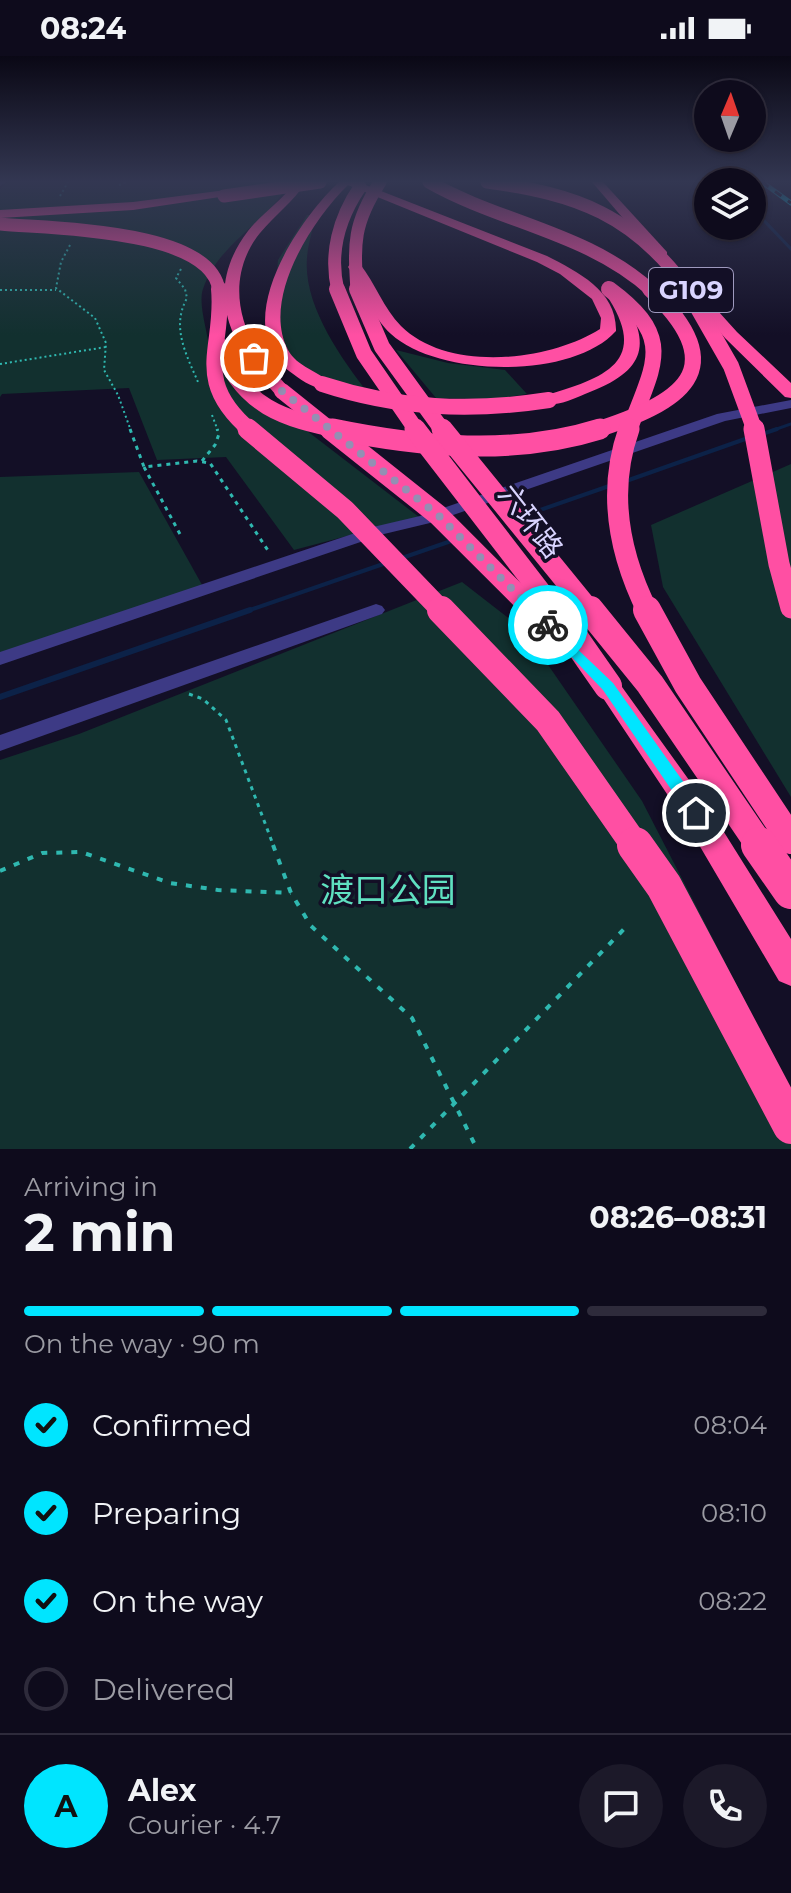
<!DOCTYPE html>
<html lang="en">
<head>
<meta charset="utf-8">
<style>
	body { margin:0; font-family:Montserrat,"Noto Sans SC",sans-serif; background:#1c1929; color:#f1f3f6; height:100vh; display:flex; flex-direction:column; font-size:30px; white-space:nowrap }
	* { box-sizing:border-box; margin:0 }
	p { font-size:26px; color:#9b9ba3 }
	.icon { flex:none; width:44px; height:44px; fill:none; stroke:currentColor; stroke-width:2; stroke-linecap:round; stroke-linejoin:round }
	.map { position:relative; height:1093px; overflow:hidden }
	.sheet { display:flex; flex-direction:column; background:#0e0b1c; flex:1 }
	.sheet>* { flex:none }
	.needle { width:52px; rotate:2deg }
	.fabs { position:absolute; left:694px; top:24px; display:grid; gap:16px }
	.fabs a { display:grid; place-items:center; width:72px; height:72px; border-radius:50%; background:#0e0b1c; box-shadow:0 2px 6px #0004,0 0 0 2px #2e2b3b; font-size:40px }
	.pin { position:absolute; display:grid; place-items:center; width:68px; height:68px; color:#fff; margin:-34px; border:4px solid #fff; border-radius:50%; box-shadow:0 2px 8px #0007 }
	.courier { position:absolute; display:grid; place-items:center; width:80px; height:80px; margin:-40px; border:6px solid #00e5ff; border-radius:50%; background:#fff; color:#222; box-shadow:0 2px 10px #0007 }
	.head em { font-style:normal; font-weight:700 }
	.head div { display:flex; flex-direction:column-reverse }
	.head { display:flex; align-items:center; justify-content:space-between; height:136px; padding:0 24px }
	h1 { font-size:52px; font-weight:700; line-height:60px }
	.bar { display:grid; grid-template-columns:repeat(4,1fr); gap:12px 8px; align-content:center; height:96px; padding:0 24px }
	.bar i { height:10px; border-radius:6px; background:#2e2b3b }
	.bar .selected { background:#00e5ff }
	.bar p { grid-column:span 4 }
	.line { display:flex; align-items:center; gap:20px; padding:0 24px; border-top:2px solid #2e2b3b }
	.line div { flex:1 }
	.round { display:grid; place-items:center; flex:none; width:84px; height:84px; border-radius:42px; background:#1c1929 }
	ol { padding:0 24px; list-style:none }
	li { display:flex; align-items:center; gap:24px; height:88px }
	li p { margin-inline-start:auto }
	li .icon { padding:8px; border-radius:50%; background:#00e5ff; color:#111; stroke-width:4 }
	li:last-child { color:#9b9ba3 }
	li i { width:44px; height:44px; border:4px solid #2e2b3b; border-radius:50% }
	.status { display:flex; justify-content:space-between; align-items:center; height:56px; padding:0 40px; background:#0e0b1c; direction:ltr }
	.status svg { height:22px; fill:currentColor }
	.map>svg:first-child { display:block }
	.green { fill:#12302f }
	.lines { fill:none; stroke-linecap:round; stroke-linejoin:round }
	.stream-far2 { stroke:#0c2248; stroke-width:3 }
	.stream-far1 { stroke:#0c2248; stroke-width:4 }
	.stream { stroke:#0c2248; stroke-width:6 }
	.path-far2 { stroke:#2fb8b0; stroke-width:2; stroke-dasharray:2 3; stroke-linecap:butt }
	.path-far1 { stroke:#2fb8b0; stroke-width:3; stroke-dasharray:4 5; stroke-linecap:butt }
	.path { stroke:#2fb8b0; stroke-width:4; stroke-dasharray:6 9; stroke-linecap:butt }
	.minor { fill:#3d3a85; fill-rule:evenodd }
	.highway { fill:#ff4fa3; fill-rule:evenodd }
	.rail-casing { stroke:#00e5ff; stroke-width:5 }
	.rail { stroke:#130f26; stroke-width:3; stroke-dasharray:8; stroke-linecap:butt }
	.highway-bridge-far4 { stroke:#ff4fa3; stroke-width:13 }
	.highway-bridge-far3 { stroke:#ff4fa3; stroke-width:16 }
	.highway-bridge-far2 { stroke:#ff4fa3; stroke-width:21 }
	.highway-bridge-far1 { stroke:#ff4fa3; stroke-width:28 }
	.highway-bridge { stroke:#ff4fa3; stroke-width:36 }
	.route { fill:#00e5ff }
	.done { stroke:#948fb3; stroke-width:8; stroke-dasharray:0 14.4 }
	.labels { text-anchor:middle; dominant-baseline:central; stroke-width:7; stroke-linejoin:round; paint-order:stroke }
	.shield { fill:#130f26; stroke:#9e99be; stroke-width:2 }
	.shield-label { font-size:26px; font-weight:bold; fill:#d9d4ff }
	.street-label { font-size:28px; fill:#d9d4ff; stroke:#130f26 }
	.near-park-label { font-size:34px; fill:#5fe0c0; stroke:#130f26 }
</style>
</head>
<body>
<div class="status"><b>08:24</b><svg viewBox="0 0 49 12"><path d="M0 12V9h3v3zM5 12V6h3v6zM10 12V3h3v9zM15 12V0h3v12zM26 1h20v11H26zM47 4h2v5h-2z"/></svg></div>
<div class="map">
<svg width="791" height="1093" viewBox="0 0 791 1093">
	<rect width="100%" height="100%" fill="#130f26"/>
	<!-- green -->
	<g class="green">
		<path d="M7 126H289C270 166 219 185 203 233 198 247 207 274 209 290L276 351 419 461 294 494 226 401 157 404 129 332 2 338 0 341V133Z"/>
		<path d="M307 159H316C313 173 308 188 307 202 303 249 341 302 368 337L313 325 272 282 278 204Z"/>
		<path d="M396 294 448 307 505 314 527 338 495 343 436 342Z"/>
		<path d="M791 408V741L663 531 651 469Z"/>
		<path d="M139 416 206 536 0 607V421Z"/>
		<path d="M462 526 524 574 642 745 745 945 791 1065V1093H0V704L79 678Z"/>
	</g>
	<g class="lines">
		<!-- stream-far2 -->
		<g class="stream-far2">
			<path d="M752 152 791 193"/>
			<path d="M771 375 791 368"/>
		</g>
		<!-- stream-far1 -->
		<g class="stream-far1">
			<path d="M762 378 777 373"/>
			<path d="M626 425 748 382"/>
			<path d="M520 461 612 429"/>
			<path d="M399 503 454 484"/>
			<path d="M244 556 389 506"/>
		</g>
		<!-- stream -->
		<path class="stream" d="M0 641 250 554"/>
		<!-- path-far2 -->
		<g class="path-far2">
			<path d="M119 129 126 126"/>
			<path d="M60 140 68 126"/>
			<path d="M70 189 61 206 56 232 95 262 106 287 104 314 118 339 131 375"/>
			<path d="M181 213 176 222 185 233 187 242C171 271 186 298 198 326"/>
			<path d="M0 234H56"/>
			<path d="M0 308 106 291"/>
			<path d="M212 359 218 375"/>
		</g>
		<!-- path-far1 -->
		<g class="path-far1">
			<path d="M130 373 144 411 197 405 210 407 269 496"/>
			<path d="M202 405 215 389 219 378 217 373"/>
			<path d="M144 411 181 480"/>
			<path d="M189 638 203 643 226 664 274 791"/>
		</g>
		<!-- path -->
		<g class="path">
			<path d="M273 789 291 837 311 870 412 962 477 1093"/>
			<path d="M0 815 42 797 81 796 170 827 218 834 291 837"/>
			<path d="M410 1093 627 870"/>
		</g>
		<!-- minor -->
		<g class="minor">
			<path d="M0 126H6L0 130Z"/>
			<path d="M791 344V352L725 365 430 467 384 478 0 609V596L373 471 420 460 717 358Z"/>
			<path d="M376 548 382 550 385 554 382 558 0 695V679Z"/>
		</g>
		<!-- highway -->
		<g class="highway">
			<path d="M295 126H306C293 146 275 159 260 177 231 213 234 259 259 297 268 311 281 322 291 335L282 340 276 339C230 288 202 236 248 175 262 157 282 145 295 126Z"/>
			<path d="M339 126H358L547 200C578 216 617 235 616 275 572 324 438 321 391 278 372 261 363 232 348 211L350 208H360C375 227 384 253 401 270 448 317 550 305 600 273L601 262 592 243 560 218 537 206 348 129C312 164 261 243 288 294 297 311 319 315 331 328L328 332C315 335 300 323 289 315 228 268 298 164 339 126Z"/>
			<path d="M592 126H603L667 196V202H657Z"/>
			<path d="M249 131 253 132V136L133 154 0 162V154L133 146Z"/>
			<path d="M685 223 690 224 737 276 791 327V342L785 341 725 282 678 227Z"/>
			<path d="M612 233 617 234C654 286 648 315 585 338 573 343 556 351 543 348L540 344 543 340C605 322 652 306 605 237Z"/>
			<path d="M608 621 617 624 707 749 791 883V930L779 925 685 765 595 630 599 624Z"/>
		</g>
		<!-- rail casing -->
		<g class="rail-casing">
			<path id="rail" d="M762 126 791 147"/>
		</g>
		<!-- rail -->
		<use href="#rail" class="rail"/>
		<!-- highway-bridge-far4 -->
		<g class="highway-bridge-far4">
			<path d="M429 126C501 167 589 177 652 235"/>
			<path d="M487 126C577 138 634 159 689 235"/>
			<path d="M224 140 320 126"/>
			<path d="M0 168C48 173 212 172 219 235"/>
			<path d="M609 233 612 235"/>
			<path d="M338 235C329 198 339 162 360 131"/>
			<path d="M357 235C354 187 353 168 380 126"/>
		</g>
		<!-- highway-bridge-far3 -->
		<g class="highway-bridge-far3">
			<path d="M219 233C225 292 190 323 251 375"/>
			<path d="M337 233 364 298 417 375"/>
			<path d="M357 233 382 291 443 375"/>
			<path d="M609 233C677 283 653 308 629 375"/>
			<path d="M687 233 731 310 755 375"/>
			<path d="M219 289C242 351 283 363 343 375"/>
			<path d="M322 328C398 353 471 356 549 344"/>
			<path d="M282 335 332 375"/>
			<path d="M593 375C681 347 736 314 650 233"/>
		</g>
		<!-- highway-bridge-far2 -->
		<g class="highway-bridge-far2">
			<path d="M248 373 345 454 443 556"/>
			<path d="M330 373 438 459 535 556"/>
			<path d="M333 373C420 391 514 400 600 373"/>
			<path d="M415 373 556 556"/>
			<path d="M442 373 591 556"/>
			<path d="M629 373C607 435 619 498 648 556"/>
			<path d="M754 373 779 508 791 552"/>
		</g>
		<!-- highway-bridge-far1 -->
		<g class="highway-bridge-far1">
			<path d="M441 554 548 665 636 791"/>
			<path d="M533 554 562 583"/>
			<path d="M555 554 608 630"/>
			<path d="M590 554 650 628 761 791"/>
			<path d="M647 554 688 629 791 784"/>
		</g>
		<!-- highway-bridge -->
		<g class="highway-bridge">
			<path d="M635 789 664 830 791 1070"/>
			<path d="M759 789 791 835"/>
		</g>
	</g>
	<!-- sky -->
	<linearGradient id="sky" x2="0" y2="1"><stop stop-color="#0a0815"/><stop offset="0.45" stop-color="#333752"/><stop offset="1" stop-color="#333752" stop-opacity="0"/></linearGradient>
	<rect width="791" height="279" fill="url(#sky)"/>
	<!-- route -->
	<path class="route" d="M548 565 613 627 702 752 704 757 702 761H690L603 634 544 572 542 569Z"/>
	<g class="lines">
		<!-- done -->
		<path class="done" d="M254 302 282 335 438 459 548 569"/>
	</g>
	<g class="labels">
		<!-- shield labels -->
		<rect class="shield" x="649" y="212" width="84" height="44" rx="6"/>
		<g class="shield-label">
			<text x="691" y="234">G109</text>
		</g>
		<!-- street labels -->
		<g class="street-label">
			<text transform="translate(531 465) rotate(52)">六环路</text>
		</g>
		<!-- near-park labels -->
		<g class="near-park-label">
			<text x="388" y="834">渡口公园</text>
		</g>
	</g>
</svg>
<div class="fabs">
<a><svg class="needle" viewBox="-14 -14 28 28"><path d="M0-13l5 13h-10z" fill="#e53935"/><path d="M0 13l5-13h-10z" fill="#9b9ba3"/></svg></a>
<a><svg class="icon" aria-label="layers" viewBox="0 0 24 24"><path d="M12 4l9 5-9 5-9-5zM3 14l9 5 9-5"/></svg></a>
</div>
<div class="pin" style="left:254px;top:302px;background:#ea580c"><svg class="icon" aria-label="bag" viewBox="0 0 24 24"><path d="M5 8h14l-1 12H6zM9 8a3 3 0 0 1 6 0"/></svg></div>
<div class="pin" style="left:696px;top:757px;background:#1f2937"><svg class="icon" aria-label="home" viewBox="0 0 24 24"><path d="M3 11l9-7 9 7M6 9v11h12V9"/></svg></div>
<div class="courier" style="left:548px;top:569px"><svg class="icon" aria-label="bike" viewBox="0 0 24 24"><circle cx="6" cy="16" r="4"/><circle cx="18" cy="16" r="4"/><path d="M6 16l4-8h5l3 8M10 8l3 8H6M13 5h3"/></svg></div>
</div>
<section class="sheet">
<div class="head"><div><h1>2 min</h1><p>Arriving in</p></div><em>08:26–08:31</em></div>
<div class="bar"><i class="selected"></i><i class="selected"></i><i class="selected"></i><i></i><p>On the way · 90 m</p></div>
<ol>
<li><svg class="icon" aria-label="check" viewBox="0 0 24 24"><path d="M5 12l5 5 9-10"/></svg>Confirmed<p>08:04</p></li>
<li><svg class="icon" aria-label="check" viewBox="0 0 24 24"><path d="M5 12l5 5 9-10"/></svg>Preparing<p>08:10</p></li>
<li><svg class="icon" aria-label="check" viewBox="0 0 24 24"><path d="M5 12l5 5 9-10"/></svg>On the way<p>08:22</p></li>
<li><i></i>Delivered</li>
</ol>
<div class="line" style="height:144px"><b class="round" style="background:#00e5ff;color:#111">A</b><div><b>Alex</b><p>Courier · 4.7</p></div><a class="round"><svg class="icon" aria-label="chat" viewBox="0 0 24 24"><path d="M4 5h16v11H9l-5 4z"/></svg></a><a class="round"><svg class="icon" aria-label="phone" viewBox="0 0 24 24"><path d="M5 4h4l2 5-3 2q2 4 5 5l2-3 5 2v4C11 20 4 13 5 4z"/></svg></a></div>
</section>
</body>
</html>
